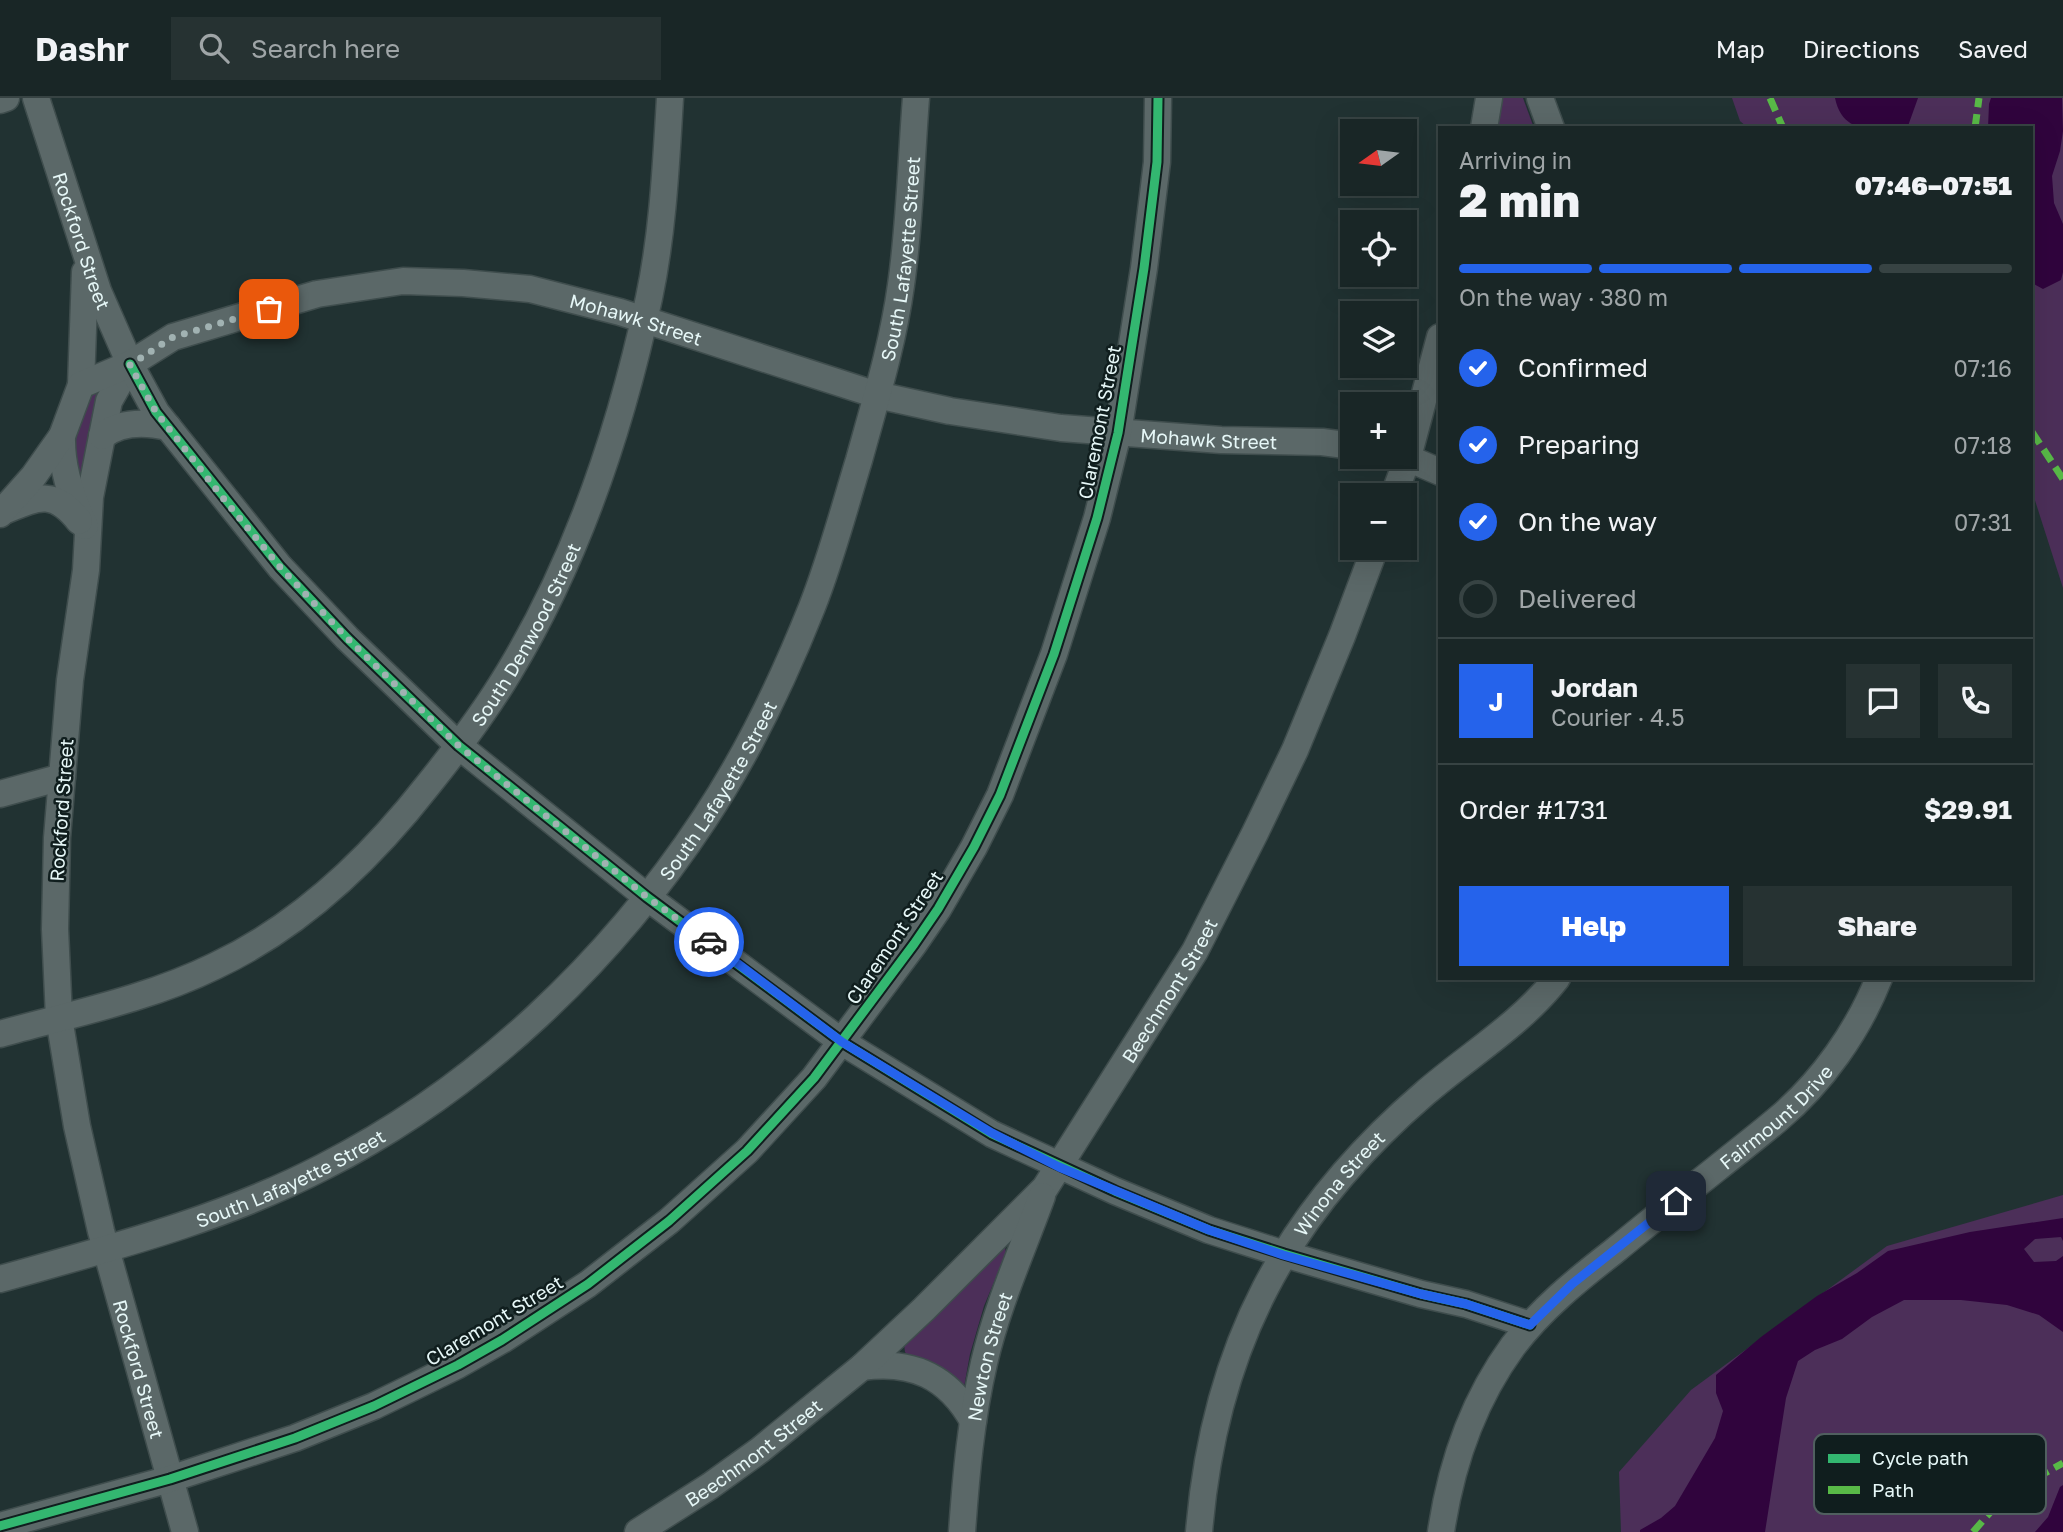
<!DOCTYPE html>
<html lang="en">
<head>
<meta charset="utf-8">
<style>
	body { margin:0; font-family:"Golos Text",sans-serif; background:#263232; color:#f1f3f6; height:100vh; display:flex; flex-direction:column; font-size:26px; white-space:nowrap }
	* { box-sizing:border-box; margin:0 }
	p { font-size:23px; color:#9fa5a7 }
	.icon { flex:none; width:38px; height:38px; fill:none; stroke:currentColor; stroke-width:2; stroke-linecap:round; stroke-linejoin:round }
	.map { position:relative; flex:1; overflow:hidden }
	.details { position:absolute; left:1438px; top:28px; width:595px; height:854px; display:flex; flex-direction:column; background:#192626; border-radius:0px; box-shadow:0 7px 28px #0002,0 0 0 2px #374343 }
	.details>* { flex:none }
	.needle { width:46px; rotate:256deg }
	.tools { position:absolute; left:1340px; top:21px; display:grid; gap:14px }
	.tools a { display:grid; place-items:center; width:77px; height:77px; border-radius:0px; background:#192626; box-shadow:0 7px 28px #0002,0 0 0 2px #374343; font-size:35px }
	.pin { position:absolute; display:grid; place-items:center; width:60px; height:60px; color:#fff; margin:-30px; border-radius:14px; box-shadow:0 4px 10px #0006 }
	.courier { position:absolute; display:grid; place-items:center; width:70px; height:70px; margin:-35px; border:5px solid #2563eb; border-radius:50%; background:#fff; color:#222; box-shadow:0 2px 9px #0007 }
	.summary em { font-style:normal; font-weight:800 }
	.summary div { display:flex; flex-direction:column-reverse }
	.summary { display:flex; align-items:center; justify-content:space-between; height:119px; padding:0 21px }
	h1 { font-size:46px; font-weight:800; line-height:52px }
	.bar { display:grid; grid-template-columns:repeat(4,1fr); gap:10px 7px; align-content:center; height:84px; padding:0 21px }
	.bar i { height:9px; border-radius:5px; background:#374343 }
	.bar .active { background:#2563eb }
	.bar p { grid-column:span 4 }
	.line { display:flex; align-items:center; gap:18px; padding:0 21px; border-top:2px solid #374343 }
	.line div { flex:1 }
	.round { display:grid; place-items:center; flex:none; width:74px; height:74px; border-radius:0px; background:#263232 }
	ol { padding:0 21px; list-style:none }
	li { display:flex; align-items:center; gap:21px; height:77px }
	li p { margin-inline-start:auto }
	li .icon { padding:7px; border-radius:50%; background:#2563eb; color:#fff; stroke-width:4 }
	li:last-child { color:#9fa5a7 }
	li i { width:38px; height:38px; border:4px solid #374343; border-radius:50% }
	.button { display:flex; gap:14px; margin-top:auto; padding:14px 21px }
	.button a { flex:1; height:80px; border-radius:0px; background:#2563eb; color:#fff; font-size:28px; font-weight:800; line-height:80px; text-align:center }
	.button a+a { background:#263232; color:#f1f3f6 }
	header { display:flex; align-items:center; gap:42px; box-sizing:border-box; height:98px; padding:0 35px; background:#192626; border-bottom:2px solid #374343 }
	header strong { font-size:33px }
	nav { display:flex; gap:38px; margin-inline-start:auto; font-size:24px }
	.search { width:490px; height:63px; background:#263232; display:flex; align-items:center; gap:18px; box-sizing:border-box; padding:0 24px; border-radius:0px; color:#9fa5a7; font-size:26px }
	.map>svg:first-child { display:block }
	.green { fill:#4c2f59 }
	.water { fill:#30043d }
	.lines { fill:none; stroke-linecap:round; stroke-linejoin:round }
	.minor-casing { stroke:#3f4d4d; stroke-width:29 }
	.minor { stroke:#5b6868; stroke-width:26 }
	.quiet { stroke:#58b947; stroke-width:7; stroke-dasharray:14 7; stroke-linecap:butt }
	.cycleway-casing { stroke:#101e1e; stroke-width:13 }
	.cycleway { stroke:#33b770; stroke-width:9 }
	.done { stroke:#a1b2b2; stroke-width:7; stroke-dasharray:0 12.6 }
	.route { stroke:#2563eb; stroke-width:9 }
	.labels { text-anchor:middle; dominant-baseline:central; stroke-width:5; stroke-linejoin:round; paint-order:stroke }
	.street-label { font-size:19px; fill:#e6f7f7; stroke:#101e1e }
	.key { fill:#101e1e; stroke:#505f5f; stroke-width:2 }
	.key-label { font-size:19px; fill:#e6f7f7 }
</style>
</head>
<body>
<header>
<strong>Dashr</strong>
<div class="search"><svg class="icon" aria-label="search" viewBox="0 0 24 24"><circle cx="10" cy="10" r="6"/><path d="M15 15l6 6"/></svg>Search here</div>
<nav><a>Map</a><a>Directions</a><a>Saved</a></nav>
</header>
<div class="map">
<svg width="2063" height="1434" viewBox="0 0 2063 1434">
	<rect width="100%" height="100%" fill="#213232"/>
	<!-- green -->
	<g class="green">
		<path d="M1497 0H1523L1534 30H1493Z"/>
		<path d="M1732 0H2063V490L2032 393V30H1748L1740 23Z"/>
		<path d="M102 287 84 372 77 378 72 345 85 303Z"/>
		<path d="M2063 1097V1434H1621L1619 1374 1691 1292 1887 1148Z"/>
		<path d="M1005 1149 1006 1155 1004 1160 984 1208 970 1256 964 1289 908 1258 905 1254 904 1246Z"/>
	</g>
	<!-- water -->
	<g class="water">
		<path d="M1835 0H1918L1908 28 1904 30C1874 30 1843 38 1835 0Z"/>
		<path d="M1991 0H2062L2063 33 2060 53 2052 78 2054 105 2063 126V174L2061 182 2043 191 2032 185V30H1988L1989 6Z"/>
		<path d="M2063 1120V1143L2061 1139 2035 1141 2024 1151 2034 1164 2056 1163 2063 1158V1234L2039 1217 2007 1207 1961 1202H1904L1872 1219 1842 1241 1815 1252 1798 1263 1786 1300 1765 1434H1640V1432L1661 1420 1675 1408 1715 1340 1723 1313 1716 1295V1277L1761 1239 1817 1198 1857 1175 1888 1153 1970 1134Z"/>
		<path d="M2063 1387V1434H2035L2048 1419 2060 1389Z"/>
	</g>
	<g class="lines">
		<!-- minor casing -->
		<g class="minor-casing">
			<g id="minor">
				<path id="s1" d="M36 0 98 193 130 266 109 303 90 399 86 472 70 582 57 740 55 831 59 920 77 1028 101 1133 185 1434"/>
				<path d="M1540 0 1551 30"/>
				<path d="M0 2 6 0"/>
				<path d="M1484 30 1489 0"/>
				<path d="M130 266 156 314 280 469 347 540 459 648 647 799 842 944 992 1036 1115 1093 1209 1132 1284 1156 1421 1196 1466 1206 1530 1227"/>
				<path d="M81 287 85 174"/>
				<path d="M62 338C61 370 71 399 85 428"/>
				<path d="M102 338C121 323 146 324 168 329"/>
				<path d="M1405 359 1440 374"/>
				<path d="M1394 397 1408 359 1440 239"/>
				<path d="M6 412C40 398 54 392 79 423"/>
				<path id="s2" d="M0 416 33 379 62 338 81 287 130 266 173 239 317 196 403 183 463 185 530 191 620 214 877 297 950 313 1061 330 1221 342 1322 344 1353 348"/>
				<path d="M0 696 62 679"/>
				<path id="s3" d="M0 936C72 916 148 901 215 868 300 828 371 760 428 687 457 651 485 614 509 574 578 460 621 330 649 200 663 134 666 66 670 0"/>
				<path id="s4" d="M0 1181C110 1150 221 1122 323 1069 477 991 610 864 705 720 748 655 783 582 812 509 831 461 844 411 859 362 875 304 893 246 901 187 910 125 911 62 916 0"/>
				<path d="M862 1269C912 1262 948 1278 973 1323"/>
				<path d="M0 1428 170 1381 295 1340 374 1308 458 1267 502 1242 588 1186 669 1123 747 1053 814 980 914 846 938 811 974 749 1000 697 1054 556 1097 420 1118 335 1144 170 1157 64 1158 0"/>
				<path id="s5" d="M638 1434 710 1388 760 1352 862 1269 924 1211 1045 1090 1195 853 1255 735 1295 652 1342 538 1375 450"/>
				<path id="s6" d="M962 1434C966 1377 971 1321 984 1265 997 1208 1022 1153 1042 1098"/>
				<path id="s7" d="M1199 1434C1214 1250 1285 1115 1425 995 1469 957 1521 926 1557 880"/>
				<path id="s8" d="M1441 1434C1451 1366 1472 1304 1513 1248 1541 1211 1577 1182 1613 1154 1647 1126 1682 1098 1716 1071 1737 1054 1758 1038 1778 1021 1822 984 1858 933 1879 880"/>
			</g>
		</g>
		<!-- minor -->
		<use href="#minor" class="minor"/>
		<!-- quiet -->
		<g class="quiet">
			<path d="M1770 0 1783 30"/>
			<path d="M1975 30 1979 0"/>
			<path d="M2032 334 2063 381"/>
			<path d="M1973 1434 2000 1403 2016 1391 2063 1365"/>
		</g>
		<!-- cycleway casing -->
		<g class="cycleway-casing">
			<g id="cycleway">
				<path d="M130 266 156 314 280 469 347 540 459 648 647 799 842 944 992 1036 1115 1093 1209 1132 1284 1156 1421 1196 1466 1206 1530 1227"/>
				<path d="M0 1428 170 1381 295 1340 374 1308 458 1267 502 1242 588 1186 669 1123 747 1053 814 980 914 846 938 811 974 749 1000 697 1054 556 1097 420 1118 335 1144 170 1157 64 1158 0"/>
			</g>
		</g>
		<!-- cycleway -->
		<use href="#cycleway" class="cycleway"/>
	</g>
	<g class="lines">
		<!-- done -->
		<path class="done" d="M269 211 173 239 130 267 156 314 223 400 280 469 347 540 459 648 647 799 709 844"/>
		<!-- route -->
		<path class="route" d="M709 844 842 944 992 1035 1059 1069 1209 1132 1283 1157 1421 1196 1466 1206 1530 1227 1572 1186 1676 1103"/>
	</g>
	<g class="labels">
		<!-- street labels -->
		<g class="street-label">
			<text stroke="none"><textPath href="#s1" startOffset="150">Rockford Street</textPath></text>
			<text stroke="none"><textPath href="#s4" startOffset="1463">South Lafayette Street</textPath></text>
			<text stroke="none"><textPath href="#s2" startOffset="733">Mohawk Street</textPath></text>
			<text transform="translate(1099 324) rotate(-79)">Claremont Street</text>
			<text stroke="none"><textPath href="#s2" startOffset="1321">Mohawk Street</textPath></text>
			<text stroke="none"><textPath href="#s3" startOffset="688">South Denwood Street</textPath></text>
			<text stroke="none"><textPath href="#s4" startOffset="896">South Lafayette Street</textPath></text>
			<text transform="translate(61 712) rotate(-86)">Rockford Street</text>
			<text transform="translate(894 839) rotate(-56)">Claremont Street</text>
			<text stroke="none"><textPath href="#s5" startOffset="768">Beechmont Street</textPath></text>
			<text stroke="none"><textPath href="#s8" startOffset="551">Fairmount Drive</textPath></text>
			<text stroke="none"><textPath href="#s4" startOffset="308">South Lafayette Street</textPath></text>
			<text stroke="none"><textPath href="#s7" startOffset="383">Winona Street</textPath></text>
			<text transform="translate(494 1222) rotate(-31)">Claremont Street</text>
			<text stroke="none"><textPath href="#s6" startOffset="178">Newton Street</textPath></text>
			<text stroke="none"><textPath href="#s1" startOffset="1306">Rockford Street</textPath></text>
			<text stroke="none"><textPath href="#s5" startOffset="140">Beechmont Street</textPath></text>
		</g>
	</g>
	<!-- legend -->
	<rect x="1814" y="1336" width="232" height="80" rx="10" class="key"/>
	<rect x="1828" y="1356" width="32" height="9" fill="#33b770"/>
	<rect x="1828" y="1388" width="32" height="8" fill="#58b947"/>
	<g class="key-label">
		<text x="1872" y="1367">Cycle path</text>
		<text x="1872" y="1399">Path</text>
	</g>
</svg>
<div class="tools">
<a><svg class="needle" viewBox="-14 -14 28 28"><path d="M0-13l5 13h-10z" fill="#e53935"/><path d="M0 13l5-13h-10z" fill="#9fa5a7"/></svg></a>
<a><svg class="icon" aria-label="locate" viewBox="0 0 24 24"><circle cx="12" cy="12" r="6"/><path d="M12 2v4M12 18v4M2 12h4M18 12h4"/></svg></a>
<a><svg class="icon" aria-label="layers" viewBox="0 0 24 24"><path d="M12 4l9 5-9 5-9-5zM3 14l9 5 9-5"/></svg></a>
<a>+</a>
<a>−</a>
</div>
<div class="pin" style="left:269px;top:211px;background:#ea580c"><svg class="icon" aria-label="bag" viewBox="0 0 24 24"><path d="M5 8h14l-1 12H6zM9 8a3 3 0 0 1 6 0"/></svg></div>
<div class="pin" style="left:1676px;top:1103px;background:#1f2937"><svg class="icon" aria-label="home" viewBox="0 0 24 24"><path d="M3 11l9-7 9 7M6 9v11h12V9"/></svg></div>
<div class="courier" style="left:709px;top:844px"><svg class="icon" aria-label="car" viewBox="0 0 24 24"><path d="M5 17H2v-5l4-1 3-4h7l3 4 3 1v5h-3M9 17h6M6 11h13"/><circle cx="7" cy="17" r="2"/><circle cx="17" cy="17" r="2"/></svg></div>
<section class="details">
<div class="summary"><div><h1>2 min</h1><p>Arriving in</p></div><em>07:46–07:51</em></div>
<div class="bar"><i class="active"></i><i class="active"></i><i class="active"></i><i></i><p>On the way · 380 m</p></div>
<ol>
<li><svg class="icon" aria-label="check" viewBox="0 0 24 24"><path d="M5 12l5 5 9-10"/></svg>Confirmed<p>07:16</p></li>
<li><svg class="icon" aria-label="check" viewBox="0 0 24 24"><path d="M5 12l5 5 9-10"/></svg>Preparing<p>07:18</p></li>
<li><svg class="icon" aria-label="check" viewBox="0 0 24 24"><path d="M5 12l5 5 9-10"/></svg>On the way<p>07:31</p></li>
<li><i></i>Delivered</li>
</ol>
<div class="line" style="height:126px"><b class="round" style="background:#2563eb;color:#fff">J</b><div><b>Jordan</b><p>Courier · 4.5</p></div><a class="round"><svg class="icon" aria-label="chat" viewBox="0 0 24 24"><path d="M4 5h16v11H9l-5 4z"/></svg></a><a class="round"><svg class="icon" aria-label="phone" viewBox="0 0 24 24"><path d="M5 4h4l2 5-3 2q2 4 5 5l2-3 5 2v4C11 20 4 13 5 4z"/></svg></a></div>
<div class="line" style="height:91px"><div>Order #1731</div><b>$29.91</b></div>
<div class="button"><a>Help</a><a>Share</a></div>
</section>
</div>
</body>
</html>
